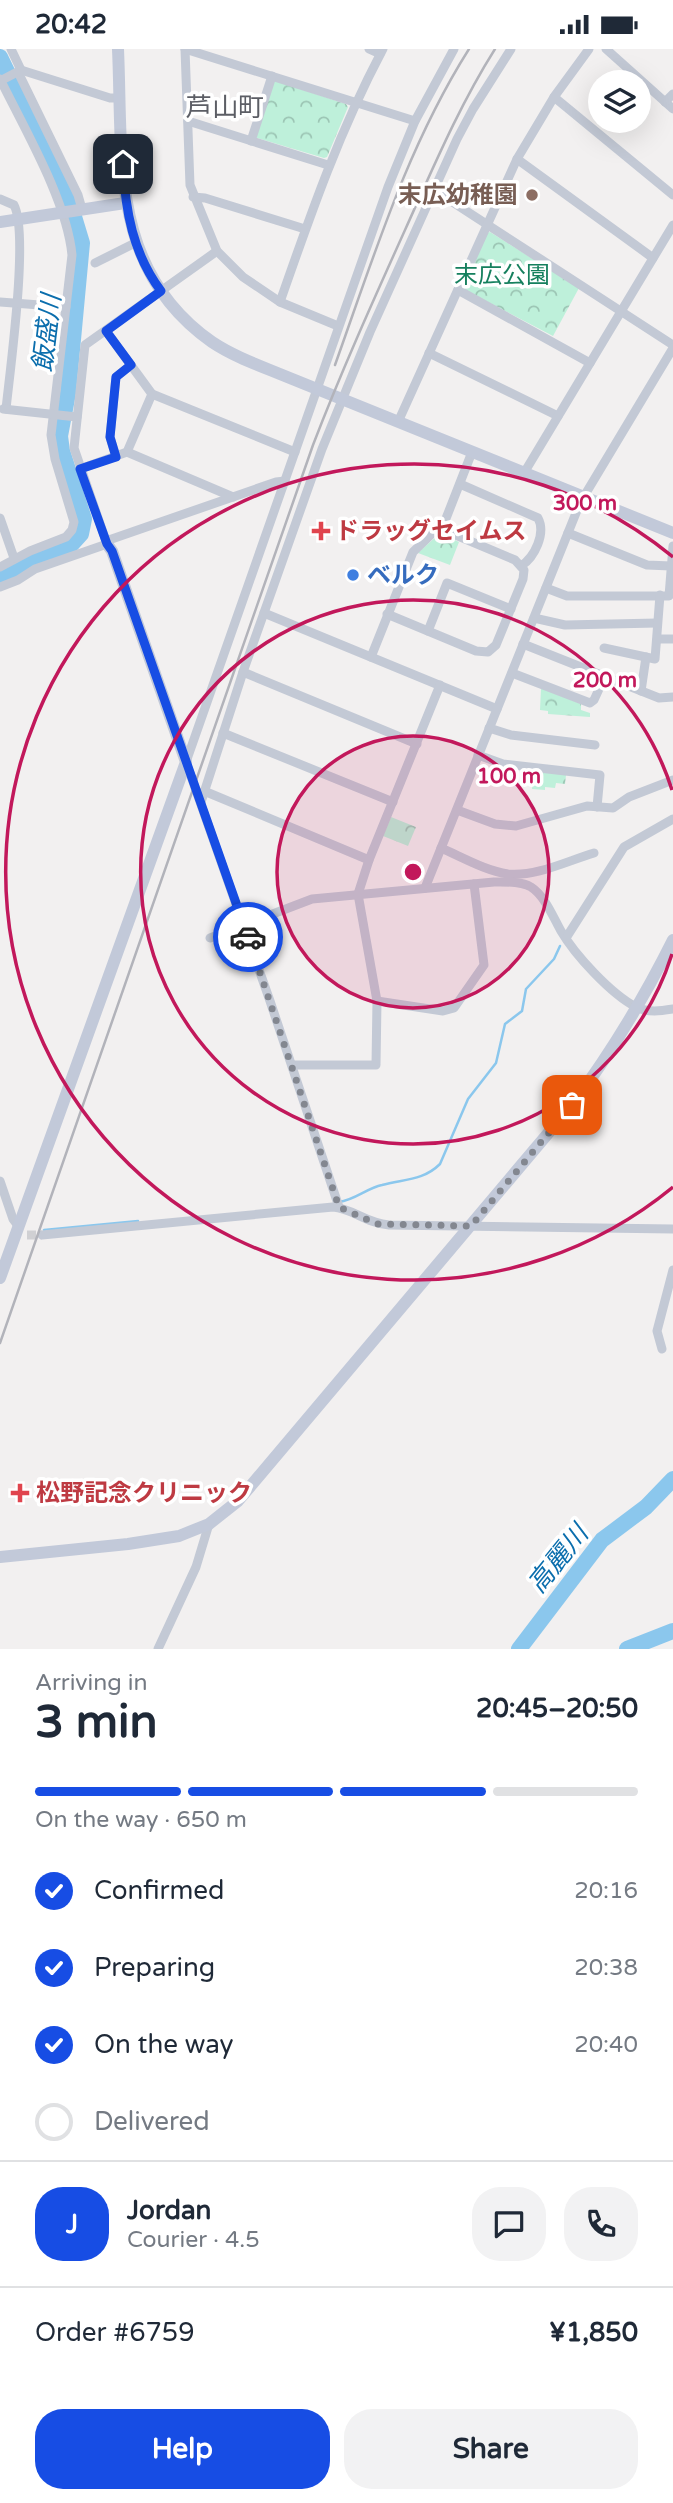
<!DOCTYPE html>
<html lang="en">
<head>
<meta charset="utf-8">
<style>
	body { margin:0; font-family:"Varela Round","Noto Sans JP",sans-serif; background:#f2f2f3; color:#1f2937; height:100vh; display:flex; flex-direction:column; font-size:26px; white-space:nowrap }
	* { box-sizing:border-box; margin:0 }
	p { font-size:23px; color:#747a83 }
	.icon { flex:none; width:38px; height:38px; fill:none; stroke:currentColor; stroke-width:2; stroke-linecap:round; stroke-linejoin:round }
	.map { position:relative; height:1600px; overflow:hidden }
	.drawer { display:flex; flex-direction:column; background:#fff; flex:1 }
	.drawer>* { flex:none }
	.buttons { position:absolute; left:588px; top:21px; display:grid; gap:14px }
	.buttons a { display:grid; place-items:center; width:63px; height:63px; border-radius:50%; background:#fff; box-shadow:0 7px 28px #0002; font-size:35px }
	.pin { position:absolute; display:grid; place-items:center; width:60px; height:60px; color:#fff; margin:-30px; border-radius:14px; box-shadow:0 4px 10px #0006 }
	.courier { position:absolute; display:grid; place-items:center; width:70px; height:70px; margin:-35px; border:5px solid #174de4; border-radius:50%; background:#fff; color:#222; box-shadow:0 2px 9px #0007 }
	.overview em { font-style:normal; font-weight:800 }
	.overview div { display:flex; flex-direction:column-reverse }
	.overview { display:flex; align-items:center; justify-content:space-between; height:119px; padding:0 35px }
	h1 { font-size:46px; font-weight:800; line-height:52px }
	.bar { display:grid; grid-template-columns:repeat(4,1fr); gap:10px 7px; align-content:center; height:84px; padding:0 35px }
	.bar i { height:9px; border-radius:5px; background:#e0e1e3 }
	.bar .current { background:#174de4 }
	.bar p { grid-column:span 4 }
	.line { display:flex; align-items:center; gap:18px; padding:0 35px; border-top:2px solid #e0e1e3 }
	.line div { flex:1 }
	.round { display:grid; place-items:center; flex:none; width:74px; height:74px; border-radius:28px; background:#f2f2f3 }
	ol { padding:0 35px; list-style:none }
	li { display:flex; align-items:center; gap:21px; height:77px }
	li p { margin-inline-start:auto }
	li .icon { padding:7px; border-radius:50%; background:#174de4; color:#fff; stroke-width:4 }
	li:last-child { color:#747a83 }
	li i { width:38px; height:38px; border:4px solid #e0e1e3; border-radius:50% }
	.cta { display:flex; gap:14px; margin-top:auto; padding:14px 35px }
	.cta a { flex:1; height:80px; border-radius:28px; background:#174de4; color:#fff; font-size:28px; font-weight:800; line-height:80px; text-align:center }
	.cta a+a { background:#f2f2f3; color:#1f2937 }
	.status { display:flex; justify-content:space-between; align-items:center; height:49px; padding:0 35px; background:#fff; direction:ltr }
	.status svg { height:19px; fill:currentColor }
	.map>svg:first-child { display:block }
	.park { fill:url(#park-crowns) }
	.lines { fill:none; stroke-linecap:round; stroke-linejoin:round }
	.stream { stroke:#8bc7ed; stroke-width:2.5 }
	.river { stroke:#8bc7ed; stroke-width:16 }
	.street-tunnel { stroke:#d0d0d3; stroke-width:9; stroke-dasharray:9 4.5; stroke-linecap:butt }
	.street { stroke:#c3c9d5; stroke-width:9 }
	.secondary { stroke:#c2c9d9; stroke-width:12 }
	.rail { stroke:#b2b3ba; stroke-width:2.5 }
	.done { stroke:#838790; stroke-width:7; stroke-dasharray:0 12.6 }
	.route { stroke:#174de4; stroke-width:9 }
	.ring { fill:none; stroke:#c2185b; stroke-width:3.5 }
	.education-dot { fill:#8d6e63; stroke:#fff; stroke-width:2.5 }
	.health-dot { fill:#e0444e; stroke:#fff; stroke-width:2.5 }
	.shop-dot { fill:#3f7fe0; stroke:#fff; stroke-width:2.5 }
	.labels { text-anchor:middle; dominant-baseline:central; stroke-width:7; stroke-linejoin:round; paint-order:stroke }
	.education-label { font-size:24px; font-weight:bold; fill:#785e54; stroke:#fff; text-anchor:end }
	.park-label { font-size:24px; fill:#16805e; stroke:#fff }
	.health-label { font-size:24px; font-weight:bold; fill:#be3a42; stroke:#fff; text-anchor:start }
	.shop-label { font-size:24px; font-weight:bold; fill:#366cbe; stroke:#fff; text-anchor:start }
	.neighbourhood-label { font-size:26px; fill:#5c5e65; stroke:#fff }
	.water-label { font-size:26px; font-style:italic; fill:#0b6ead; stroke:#fff }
	.centre { fill:#c2185b; stroke:#fff; stroke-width:3.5 }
	.ring-label { font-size:21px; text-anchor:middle; font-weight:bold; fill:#c2185b; stroke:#fff; stroke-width:7; stroke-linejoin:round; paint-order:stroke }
</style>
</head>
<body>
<div class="status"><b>20:42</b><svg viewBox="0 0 49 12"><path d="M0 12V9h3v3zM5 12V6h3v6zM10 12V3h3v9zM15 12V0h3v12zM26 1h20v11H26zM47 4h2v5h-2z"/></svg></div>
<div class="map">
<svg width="673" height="1600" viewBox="0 0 673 1600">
	<defs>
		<pattern id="park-crowns" width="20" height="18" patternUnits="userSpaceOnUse" patternTransform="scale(1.75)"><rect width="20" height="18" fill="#bef0da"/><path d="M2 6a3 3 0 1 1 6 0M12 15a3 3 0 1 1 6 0" fill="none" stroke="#9cc5b4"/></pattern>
	</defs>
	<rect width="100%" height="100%" fill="#f2f0f0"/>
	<!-- park -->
	<g class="park">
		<path d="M276 32 346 55 348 58 327 108 324 109 257 89 255 85 271 35Z"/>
		<path d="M490 183 579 239 553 287 465 241 464 236 487 184Z"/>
		<path d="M440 484 459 493 450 516 418 504Z"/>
		<path d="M541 639 581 655V661L590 664V668L548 665V662L540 661Z"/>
		<path d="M534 722 566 726 565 735 556 734 555 739 545 738V741L532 740Z"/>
		<path d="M391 768 416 778 408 797 383 787Z"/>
	</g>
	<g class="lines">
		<!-- stream -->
		<g class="stream">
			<path d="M339 1153C355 1151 367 1139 382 1136 403 1130 423 1132 440 1115L468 1050 496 1014 505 975 522 962 526 940 554 910 560 897"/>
			<path d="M44 1181 138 1172"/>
		</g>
		<!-- river -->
		<g class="river">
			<path d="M0 8 69 151 82 194 68 344 60 387 62 402 84 470 81 485 72 495 63 501 36 509 0 531"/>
			<path d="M519 1600 602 1491 646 1458 673 1430"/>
			<path d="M627 1600 673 1582"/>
		</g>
		<!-- street-tunnel -->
		<path class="street-tunnel" d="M27 1186H42"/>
		<!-- street -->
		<g class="street">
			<path d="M11 0 21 21"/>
			<path d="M185 0 190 136 217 202 243 228 280 253 338 277"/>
			<path d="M185 0 415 72"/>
			<path d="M369 0 380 5"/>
			<path d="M606 0 673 60"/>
			<path d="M18 23 78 146 82 160"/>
			<path d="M0 30C24 79 67 152 72 206L51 386 55 410 74 473 72 481 66 488 30 502 0 518"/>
			<path d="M0 32 21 21 110 49H120"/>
			<path d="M554 48 673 146"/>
			<path d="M665 53 673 45"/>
			<path d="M188 72 328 116"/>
			<path d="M251 92 272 27"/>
			<path d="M517 110 653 209"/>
			<path d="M434 141 673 296"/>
			<path d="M193 148 205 149 305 180"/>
			<path d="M0 150 14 156C29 185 10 321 6 360"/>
			<path d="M95 214 135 194"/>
			<path d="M458 241 590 314"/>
			<path d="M0 253 66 258"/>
			<path d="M280 253C311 164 339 83 383 0"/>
			<path d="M106 282 152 345 295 403"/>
			<path d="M429 304 558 367"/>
			<path d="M3 360 77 368"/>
			<path d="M398 373 517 110 554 48 589 0"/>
			<path d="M127 403 233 448"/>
			<path d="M116 408 110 388 116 328 131 316"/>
			<path d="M80 420 127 403 152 345"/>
			<path d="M524 424 673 176"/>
			<path d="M460 435 538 469C546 484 535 508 521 517"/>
			<path d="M0 469 14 509"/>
			<path d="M568 484 647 516 671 517"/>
			<path d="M106 492 276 433 285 432"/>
			<path d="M0 538 18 531 35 520 107 495 74 399 85 296 217 202"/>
			<path d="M546 539 567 547H669L673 497"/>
			<path d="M264 564 497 660"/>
			<path d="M387 565 476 602 488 603 496 596 523 530 524 521 515 511 439 479"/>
			<path d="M534 569 565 576 657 574"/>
			<path d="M428 582 447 534 511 560"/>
			<path d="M658 590H673"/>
			<path d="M523 595 659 649 673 648"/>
			<path d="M604 599 655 610 660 546"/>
			<path d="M371 608 413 503 445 472 472 403"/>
			<path d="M243 623 417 695"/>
			<path d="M512 624 590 654 594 651 605 627"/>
			<path d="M641 642 646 608"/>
			<path d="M489 679 511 686 595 696"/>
			<path d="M223 684 393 753"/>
			<path d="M478 706 503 715 600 726 597 758"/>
			<path d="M204 742 369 811"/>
			<path d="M201 753 243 623 322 400 370 283 457 90 473 60 511 0"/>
			<path d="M457 761 495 775 516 777 587 757 613 759 629 748 673 731"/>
			<path d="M441 799C462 808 486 822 508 825 536 828 567 812 594 804"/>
			<path d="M425 839 580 454 673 299"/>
			<path d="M210 889 312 850 494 833C505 833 521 832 531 838 545 847 553 868 561 882 575 906 611 945 636 958 648 964 661 962 673 960"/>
			<path d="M566 889 624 798 673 770"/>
			<path d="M377 952 443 962 454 959 484 916 474 835"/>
			<path d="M292 1016H376L377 952 358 845 369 811 440 636"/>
			<path d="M0 1132 13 1170 19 1178"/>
			<path d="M339 1158 270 952 186 713 388 138 415 72 454 0"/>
			<path d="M42 1186 333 1158C352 1159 365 1174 389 1176L673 1180"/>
			<path d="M662 1300 657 1282 673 1221"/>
			<path d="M158 1600 196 1518 209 1475"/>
		</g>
		<!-- secondary -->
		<g class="secondary">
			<path d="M118 0C123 110 109 221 212 293 230 305 250 313 270 321L673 484"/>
			<path d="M0 173 125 154"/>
			<path d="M0 1229 186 713 112 502 107 495"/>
			<path d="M0 1508 128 1495 179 1487 209 1475 238 1452 572 1056C611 1004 644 949 673 891"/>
		</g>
		<!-- rail -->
		<g class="rail">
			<path d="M335 316C374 207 407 98 469 0"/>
			<path d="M0 1294 313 396C341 323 373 252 405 181 433 119 459 57 495 0"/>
		</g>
	</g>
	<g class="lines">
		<!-- done -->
		<path class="done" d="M248 888 339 1158 377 1175 471 1177 572 1056"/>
		<!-- route -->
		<path class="route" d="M123 115C125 161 133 205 161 242L106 282 131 316 116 328 110 388 116 408 80 420 107 495 112 502 248 888"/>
	</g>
	<!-- distance rings -->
	<circle cx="413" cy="823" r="136" fill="#c2185b" fill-opacity=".12"/>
	<g class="ring">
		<circle cx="413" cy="823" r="136"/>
		<path d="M672 905A272 272 0 1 1 672 741"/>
		<path d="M673 1138A408 408 0 1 1 673 508"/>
	</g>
	<!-- markers -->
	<circle class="education-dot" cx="532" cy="146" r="7"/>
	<g class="health-dot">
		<path d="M317.5 471.5h7v7h7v7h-7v7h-7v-7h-7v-7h7z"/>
		<path d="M16.5 1433.5h7v7h7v7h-7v7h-7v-7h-7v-7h7z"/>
	</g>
	<circle class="shop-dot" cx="353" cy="526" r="7"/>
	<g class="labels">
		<!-- education labels -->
		<g class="education-label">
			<text x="518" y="146">末広幼稚園</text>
		</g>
		<!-- park labels -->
		<g class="park-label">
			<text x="502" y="226">末広公園</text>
		</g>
		<!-- health labels -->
		<g class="health-label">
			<text x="335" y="482">ドラッグセイムス</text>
			<text x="36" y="1444">松野記念クリニック</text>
		</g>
		<!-- shop labels -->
		<g class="shop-label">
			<text x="367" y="526">ベルク</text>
		</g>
		<!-- neighbourhood labels -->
		<g class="neighbourhood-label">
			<text x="225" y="58">芦山町</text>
		</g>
		<!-- water labels -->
		<g class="water-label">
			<text transform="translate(47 284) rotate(-83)">飯盛川</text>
			<text transform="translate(558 1510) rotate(-51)">高麗川</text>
		</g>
	</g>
	<circle cx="413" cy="823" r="10" class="centre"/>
	<g class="ring-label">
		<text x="585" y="461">300 m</text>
		<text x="605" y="638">200 m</text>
		<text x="509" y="734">100 m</text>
	</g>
</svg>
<div class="buttons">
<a><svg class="icon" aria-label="layers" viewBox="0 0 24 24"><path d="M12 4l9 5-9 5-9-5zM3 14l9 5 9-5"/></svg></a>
</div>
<div class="pin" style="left:572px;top:1056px;background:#ea580c"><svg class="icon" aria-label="bag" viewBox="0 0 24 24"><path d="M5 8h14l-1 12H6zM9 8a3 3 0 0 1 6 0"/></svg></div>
<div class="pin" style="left:123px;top:115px;background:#1f2937"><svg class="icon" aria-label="home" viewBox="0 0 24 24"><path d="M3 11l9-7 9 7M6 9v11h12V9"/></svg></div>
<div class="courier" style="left:248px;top:888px"><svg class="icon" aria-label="car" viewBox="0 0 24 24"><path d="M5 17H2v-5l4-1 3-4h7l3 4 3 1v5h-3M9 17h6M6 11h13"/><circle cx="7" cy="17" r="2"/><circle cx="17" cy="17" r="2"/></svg></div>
</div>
<section class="drawer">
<div class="overview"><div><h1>3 min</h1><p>Arriving in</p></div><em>20:45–20:50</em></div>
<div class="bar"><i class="current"></i><i class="current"></i><i class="current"></i><i></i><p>On the way · 650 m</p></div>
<ol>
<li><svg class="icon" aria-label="check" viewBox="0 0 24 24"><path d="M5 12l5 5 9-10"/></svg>Confirmed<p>20:16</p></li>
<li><svg class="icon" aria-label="check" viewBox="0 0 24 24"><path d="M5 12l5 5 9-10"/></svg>Preparing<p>20:38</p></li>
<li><svg class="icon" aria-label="check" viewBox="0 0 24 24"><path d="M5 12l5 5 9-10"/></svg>On the way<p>20:40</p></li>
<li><i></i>Delivered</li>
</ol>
<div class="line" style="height:126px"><b class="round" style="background:#174de4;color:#fff">J</b><div><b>Jordan</b><p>Courier · 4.5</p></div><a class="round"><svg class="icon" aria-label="chat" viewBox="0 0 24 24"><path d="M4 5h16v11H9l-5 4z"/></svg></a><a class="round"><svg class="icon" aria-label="phone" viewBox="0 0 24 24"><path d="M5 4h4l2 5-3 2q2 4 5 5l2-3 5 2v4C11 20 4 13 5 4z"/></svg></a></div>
<div class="line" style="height:91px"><div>Order #6759</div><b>¥1,850</b></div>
<div class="cta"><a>Help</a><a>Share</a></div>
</section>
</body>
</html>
